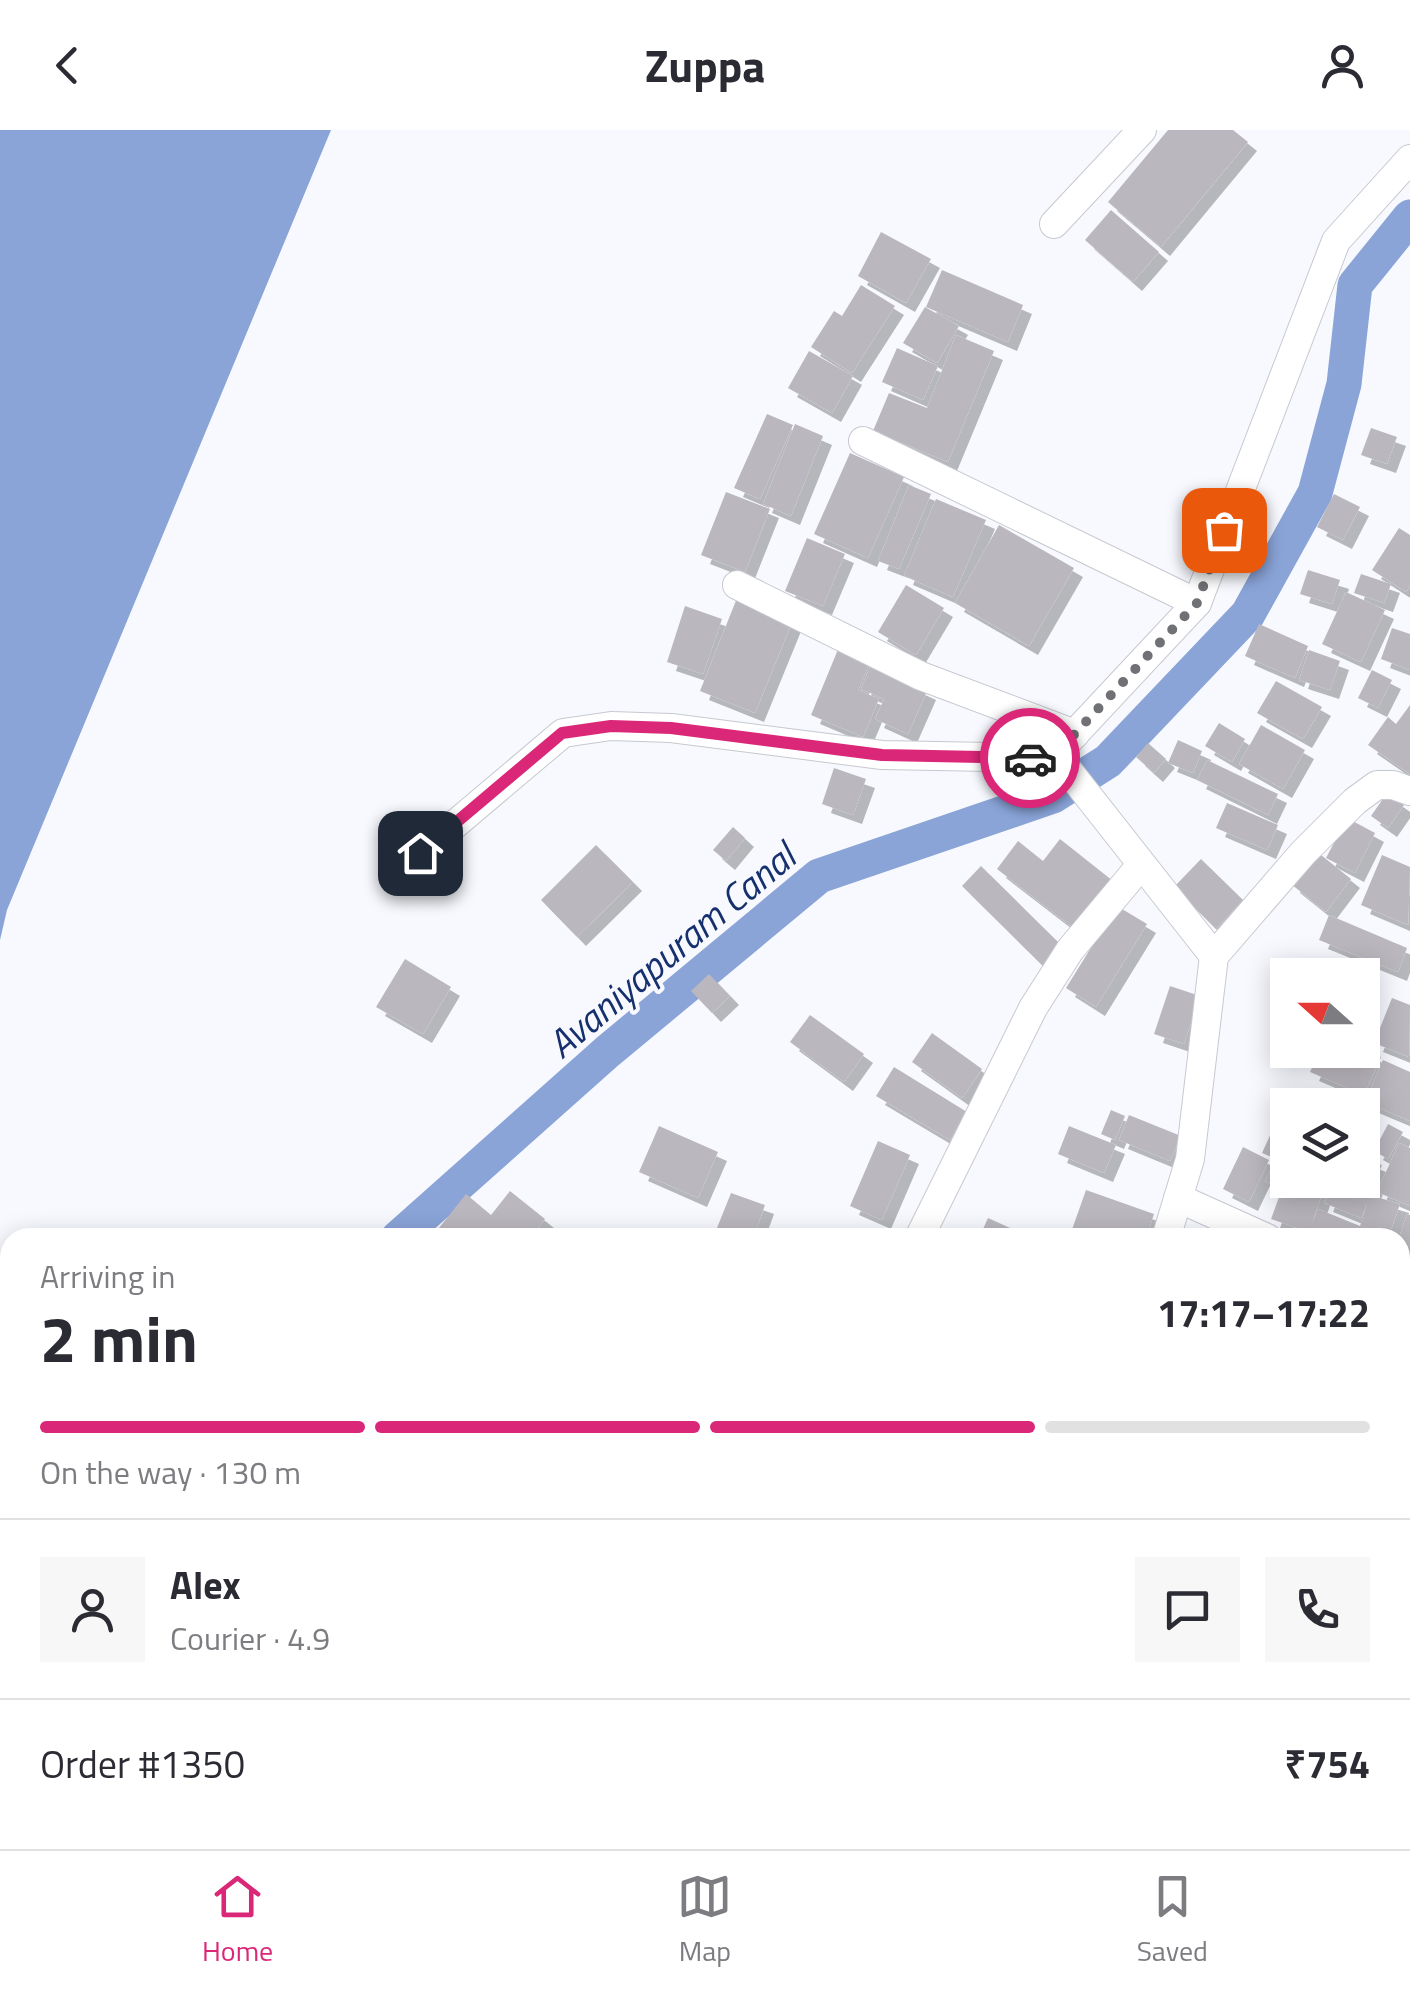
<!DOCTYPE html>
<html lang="en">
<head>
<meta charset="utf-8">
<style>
	body { margin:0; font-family:"Titillium Web",sans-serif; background:#f7f7f7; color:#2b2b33; height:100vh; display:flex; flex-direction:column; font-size:38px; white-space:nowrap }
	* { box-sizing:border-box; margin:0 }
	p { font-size:32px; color:#7c7c81 }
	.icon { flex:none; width:55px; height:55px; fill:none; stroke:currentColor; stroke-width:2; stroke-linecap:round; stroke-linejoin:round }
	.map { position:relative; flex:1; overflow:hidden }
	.sheet { position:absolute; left:0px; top:1098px; width:1410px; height:622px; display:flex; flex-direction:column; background:#fff; border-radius:30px 30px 0 0; box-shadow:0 5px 25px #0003 }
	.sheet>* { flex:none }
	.needle { width:65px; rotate:291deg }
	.controls { position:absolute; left:1270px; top:828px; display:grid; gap:20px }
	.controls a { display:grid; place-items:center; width:110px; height:110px; border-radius:0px; background:#fff; box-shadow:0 5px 25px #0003; font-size:50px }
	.pin { position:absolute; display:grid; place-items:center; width:85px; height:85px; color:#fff; margin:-42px; border-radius:20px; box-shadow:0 5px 15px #0006 }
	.courier { position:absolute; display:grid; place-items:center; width:100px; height:100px; margin:-50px; border:8px solid #db2777; border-radius:50%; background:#fff; color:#222; box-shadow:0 2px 12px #0007 }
	.overview em { font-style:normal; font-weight:700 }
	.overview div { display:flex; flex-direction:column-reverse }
	.overview { display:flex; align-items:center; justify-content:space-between; height:170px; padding:0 40px }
	h1 { font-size:65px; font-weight:700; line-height:75px }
	.bar { display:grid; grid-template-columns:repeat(4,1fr); gap:15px 10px; align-content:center; height:120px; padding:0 40px }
	.bar i { height:12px; border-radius:8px; background:#e1e1e2 }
	.bar .active { background:#db2777 }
	.bar p { grid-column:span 4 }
	.line { display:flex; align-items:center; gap:25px; padding:0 40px; border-top:2px solid #e1e1e2 }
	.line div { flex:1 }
	.round { display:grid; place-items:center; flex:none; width:105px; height:105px; border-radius:0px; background:#f7f7f7 }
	header { display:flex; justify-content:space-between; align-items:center; height:130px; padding:0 40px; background:#fff; font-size:45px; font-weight:700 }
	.tabs { display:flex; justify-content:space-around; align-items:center; height:140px; border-top:2px solid #e1e1e2; background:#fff; font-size:28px; color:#7c7c81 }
	.tabs a { display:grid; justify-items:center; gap:5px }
	.tabs .active { color:#db2777 }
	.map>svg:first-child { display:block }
	.water { fill:#8aa4d8 }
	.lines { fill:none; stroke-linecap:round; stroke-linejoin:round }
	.canal { stroke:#8aa4d8; stroke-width:35 }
	.building { fill:#bab7be; filter:url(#shadow) }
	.street-casing { stroke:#c7c9d0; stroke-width:30 }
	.street { stroke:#fff; stroke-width:28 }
	.done { stroke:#707175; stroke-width:10; stroke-dasharray:0 18 }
	.route { stroke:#db2777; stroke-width:12 }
	.labels { text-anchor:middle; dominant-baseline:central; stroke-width:8; stroke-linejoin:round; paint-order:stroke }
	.water-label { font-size:38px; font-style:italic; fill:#16306d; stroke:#f7f9fe }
</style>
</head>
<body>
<header><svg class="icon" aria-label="back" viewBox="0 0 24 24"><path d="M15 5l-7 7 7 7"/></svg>Zuppa<svg class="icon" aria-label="person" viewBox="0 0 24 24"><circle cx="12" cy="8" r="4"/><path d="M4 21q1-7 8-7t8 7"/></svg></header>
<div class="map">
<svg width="1410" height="1719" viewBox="0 0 1410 1719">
	<defs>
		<filter id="shadow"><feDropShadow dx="9" dy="9" stdDeviation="0" flood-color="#0004"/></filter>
	</defs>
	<rect width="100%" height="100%" fill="#f7f9fe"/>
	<!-- water -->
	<path class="water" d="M0 0H331L7 780 0 810Z"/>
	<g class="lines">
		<!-- canal -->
		<g class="canal">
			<path d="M398 1108 607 922 819 746 1053 666 1108 631 1248 484 1315 363 1344 254 1355 155 1410 87"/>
			<path d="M0 1392 10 1390"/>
		</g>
	</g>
	<!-- building -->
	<g class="building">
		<path d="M1168 0H1233L1248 12 1161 117 1108 72Z"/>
		<path d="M1111 80 1159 122 1133 152 1085 110Z"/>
		<path d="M881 102 931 129 906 173 858 146Z"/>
		<path d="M942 140 1023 175 1008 212 926 177Z"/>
		<path d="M861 155 895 176 852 243 811 217 834 181 842 186Z"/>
		<path d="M925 177 959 196 937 233 903 213Z"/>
		<path d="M956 205 994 221 948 332 873 301 889 263 927 278Z"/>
		<path d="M897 218 938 236 923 270 882 252Z"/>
		<path d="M809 221 853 246 832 283 788 258Z"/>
		<path d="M767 284 793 295 760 369 734 358Z"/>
		<path d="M795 294 823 306 791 386 763 374Z"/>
		<path d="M1371 298 1397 307 1387 334 1361 325Z"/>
		<path d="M850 323 904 347 868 428 814 404Z"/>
		<path d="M909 355 931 364 899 439 878 431Z"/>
		<path d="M726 362 770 379 745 442 701 425Z"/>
		<path d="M1334 364 1360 377 1343 410 1317 397Z"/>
		<path d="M936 369 986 390 953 467 904 446Z"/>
		<path d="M999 395 1074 438 1029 516 955 473Z"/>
		<path d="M1399 398 1410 405V456L1406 462 1372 440Z"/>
		<path d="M807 408 845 424 823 476 785 461Z"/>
		<path d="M1308 440 1340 450 1332 474 1300 464Z"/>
		<path d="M1361 444 1391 454 1384 473 1354 463Z"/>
		<path d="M906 455 944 478 916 525 878 502Z"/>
		<path d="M1346 462 1385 480 1361 532 1322 514Z"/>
		<path d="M737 468 793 490 755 583 700 561Z"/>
		<path d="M685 476 722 489 703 544 667 532Z"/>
		<path d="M1259 494 1308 516 1295 548 1245 526Z"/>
		<path d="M1392 498 1410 504V540L1381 529Z"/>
		<path d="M839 517 870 531 858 560 879 569 863 607 811 585Z"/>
		<path d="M1309 520 1340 531 1330 560 1299 550Z"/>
		<path d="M871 535 927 561 908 604 875 589 884 569 861 559Z"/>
		<path d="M1372 540 1392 550 1378 578 1358 568Z"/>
		<path d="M1276 551 1322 577 1303 609 1257 583Z"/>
		<path d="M1410 575V644L1368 615 1388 587 1396 594Z"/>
		<path d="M1219 593 1245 609 1232 632 1205 616Z"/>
		<path d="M1261 595 1305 620 1283 659 1239 634Z"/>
		<path d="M1178 610 1202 621 1193 643 1168 633Z"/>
		<path d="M1148 613 1166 629 1154 643 1136 627Z"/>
		<path d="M1207 630 1278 664 1268 685 1197 650Z"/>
		<path d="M834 638 866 649 853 685 822 674Z"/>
		<path d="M1387 663 1404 675 1388 698 1371 686Z"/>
		<path d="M1227 673 1278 695 1267 720 1216 698Z"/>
		<path d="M1347 688 1375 703 1355 743 1326 728Z"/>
		<path d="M733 697 745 708 726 731 713 720Z"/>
		<path d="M1060 709 1113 751 1076 800 997 739 1018 711 1043 731Z"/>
		<path d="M596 715 633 752 577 807 541 770Z"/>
		<path d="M1316 721 1351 749 1326 782 1291 754Z"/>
		<path d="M1382 725 1410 737 1408 795 1361 775Z"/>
		<path d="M1201 729 1243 770 1216 799 1174 757Z"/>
		<path d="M981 736 1064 818 1045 838 962 756Z"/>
		<path d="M1117 776 1147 794 1096 877 1066 858Z"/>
		<path d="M1329 785 1407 818 1398 842 1319 810Z"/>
		<path d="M405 829 451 857 423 904 376 877Z"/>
		<path d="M709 844 730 866 712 883 691 861Z"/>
		<path d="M1170 856 1200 866 1184 914 1154 904Z"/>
		<path d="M1392 868 1410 875 1409 927 1374 913Z"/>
		<path d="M810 885 864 924 844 952 790 912Z"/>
		<path d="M932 903 982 939 962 968 912 932Z"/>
		<path d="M1320 920H1365L1381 927 1364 965 1310 942Z"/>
		<path d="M1383 930 1410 942V991L1365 972Z"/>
		<path d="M894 937 967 982 950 1010 876 966Z"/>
		<path d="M1111 980 1125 986 1115 1010 1101 1004Z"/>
		<path d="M1129 985 1181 1006 1170 1031 1119 1010Z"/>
		<path d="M1277 990 1288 995V1034L1262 1023Z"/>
		<path d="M1388 994 1403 1002 1388 1029 1374 1021Z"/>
		<path d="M659 996 718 1022 698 1068 639 1042Z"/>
		<path d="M1069 996 1116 1015 1104 1043 1058 1024Z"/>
		<path d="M878 1011 910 1025 882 1090 850 1076Z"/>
		<path d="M1399 1013 1410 1018V1076L1377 1062Z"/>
		<path d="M1243 1017 1269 1030 1249 1072 1223 1059Z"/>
		<path d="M1362 1027 1382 1035 1370 1065 1400 1074 1389 1105 1364 1098 1387 1108H1313L1308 1105 1309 1102 1271 1089 1282 1059 1265 1051 1274 1033 1288 1039V1050H1294L1288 1062 1293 1064 1297 1050 1325 1055 1311 1096 1318 1079 1360 1096 1368 1071 1361 1088 1324 1073 1331 1056 1317 1050H1362Z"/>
		<path d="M1086 1060 1154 1084 1146 1108H1069Z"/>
		<path d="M510 1061 545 1089 530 1108H431L466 1064 491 1085Z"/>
		<path d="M731 1063 765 1075 753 1108H713Z"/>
		<path d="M1407 1084 1410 1085V1154L1400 1150 1399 1108Z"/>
		<path d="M988 1088 1019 1102 1016 1108H979Z"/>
		<path d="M1400 1174 1410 1178V1232L1400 1228Z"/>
		<path d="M1400 1230 1410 1234V1257L1400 1281Z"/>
		<path d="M0 1427 10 1441V1500L2 1506Z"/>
		<path d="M10 1536V1578L0 1567V1546Z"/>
		<path d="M1400 1544 1410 1548V1589L1400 1585Z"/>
		<path d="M2 1586 10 1592V1680L0 1672Z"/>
		<path d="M52 1710H82L85 1712 79 1719H43Z"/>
		<path d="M222 1710H263L259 1719H218Z"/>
		<path d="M357 1710H409L405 1719H366L368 1715Z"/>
		<path d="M415 1710H462L460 1719H412Z"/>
		<path d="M563 1710H608L605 1719H573L562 1715Z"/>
		<path d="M636 1710H692L716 1718 633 1719Z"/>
		<path d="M754 1710H803L799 1719H774Z"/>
		<path d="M1134 1710H1192L1189 1719H1130Z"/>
	</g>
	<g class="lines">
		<!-- street casing -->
		<g class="street-casing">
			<g id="street">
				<path d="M1054 94 1142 0"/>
				<path d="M863 311 1197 473"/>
				<path d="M737 455 921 546 1075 604"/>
				<path d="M421 723 563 603 611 596 671 598 882 625 1052 628"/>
				<path d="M1214 826 1067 639 1052 628 1197 473 1336 111 1410 29"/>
				<path d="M1178 1068 1267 1108"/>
				<path d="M919 1108 1033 878 1070 820 1141 735"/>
				<path d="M1166 1108 1190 1029 1214 826 1303 723 1355 671 1377 655H1393L1410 661"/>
				<path d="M1400 1166 1410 1171"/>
				<path d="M1400 1359 1405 1361 1410 1347"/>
				<path d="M1400 1606 1410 1610"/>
				<path d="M0 1704 15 1719"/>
				<path d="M509 1710 535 1719"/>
				<path d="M1066 1710 1074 1719"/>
				<path d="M473 1719 478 1710"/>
				<path d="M1278 1719 1281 1710"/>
			</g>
		</g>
		<!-- street -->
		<use href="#street" class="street"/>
	</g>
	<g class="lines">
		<!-- done -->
		<path class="done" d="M1030 628H1052L1197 473 1224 400"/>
		<!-- route -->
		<path class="route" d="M420 723 562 603 611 596 671 598 882 625 1030 628"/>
	</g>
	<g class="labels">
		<!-- water labels -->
		<g class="water-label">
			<text transform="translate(671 820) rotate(-40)">Avaniyapuram Canal</text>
		</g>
	</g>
</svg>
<div class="controls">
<a><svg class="needle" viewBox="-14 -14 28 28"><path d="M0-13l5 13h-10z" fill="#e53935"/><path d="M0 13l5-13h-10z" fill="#7c7c81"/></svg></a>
<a><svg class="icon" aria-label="layers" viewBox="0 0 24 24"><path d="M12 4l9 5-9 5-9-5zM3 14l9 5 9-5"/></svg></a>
</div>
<div class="pin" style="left:1224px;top:400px;background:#ea580c"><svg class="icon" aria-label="bag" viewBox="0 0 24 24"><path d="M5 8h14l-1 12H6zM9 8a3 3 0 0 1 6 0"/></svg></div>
<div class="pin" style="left:420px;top:723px;background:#1f2937"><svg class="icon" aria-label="home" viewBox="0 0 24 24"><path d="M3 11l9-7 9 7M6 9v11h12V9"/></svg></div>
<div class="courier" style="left:1030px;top:628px"><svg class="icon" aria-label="car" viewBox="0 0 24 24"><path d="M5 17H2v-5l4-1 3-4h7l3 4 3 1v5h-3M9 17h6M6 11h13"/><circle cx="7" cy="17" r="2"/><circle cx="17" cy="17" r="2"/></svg></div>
<section class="sheet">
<div class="overview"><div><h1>2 min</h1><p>Arriving in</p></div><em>17:17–17:22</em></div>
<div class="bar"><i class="active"></i><i class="active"></i><i class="active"></i><i></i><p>On the way · 130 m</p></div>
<div class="line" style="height:180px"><a class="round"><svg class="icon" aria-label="person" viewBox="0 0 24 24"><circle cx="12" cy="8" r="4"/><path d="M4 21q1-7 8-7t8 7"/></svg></a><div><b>Alex</b><p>Courier · 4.9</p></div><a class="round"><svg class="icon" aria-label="chat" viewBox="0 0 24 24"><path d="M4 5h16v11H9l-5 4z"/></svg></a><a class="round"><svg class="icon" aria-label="phone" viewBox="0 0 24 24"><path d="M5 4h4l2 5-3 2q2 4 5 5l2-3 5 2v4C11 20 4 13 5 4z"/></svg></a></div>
<div class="line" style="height:130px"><div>Order #1350</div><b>₹754</b></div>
</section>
</div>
<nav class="tabs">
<a class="active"><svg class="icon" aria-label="home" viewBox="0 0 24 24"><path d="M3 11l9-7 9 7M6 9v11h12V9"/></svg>Home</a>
<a><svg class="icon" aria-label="map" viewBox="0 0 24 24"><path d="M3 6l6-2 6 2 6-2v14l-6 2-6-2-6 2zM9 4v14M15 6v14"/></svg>Map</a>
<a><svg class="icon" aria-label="saved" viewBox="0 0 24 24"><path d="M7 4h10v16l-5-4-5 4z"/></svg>Saved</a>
</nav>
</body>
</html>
